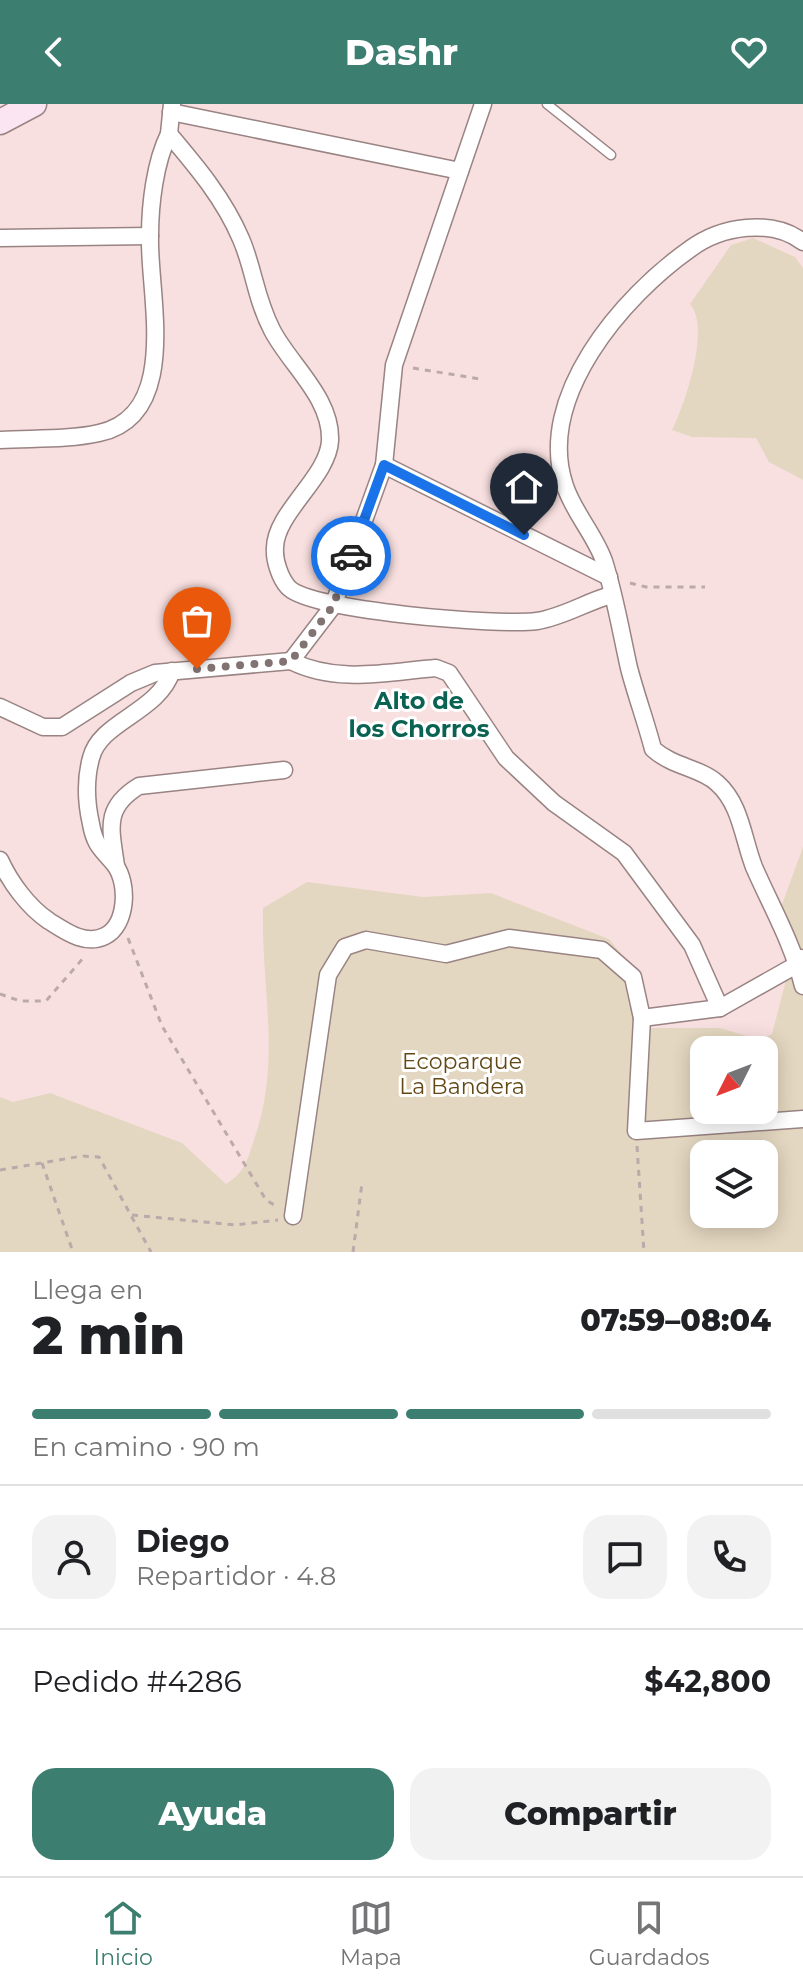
<!DOCTYPE html>
<html lang="es">
<head>
<meta charset="utf-8">
<style>
	body { margin:0; font-family:Montserrat,sans-serif; background:#f2f2f2; color:#202124; height:100vh; display:flex; flex-direction:column; font-size:30px; white-space:nowrap }
	* { box-sizing:border-box; margin:0 }
	p { font-size:26px; color:#757577 }
	.icon { flex:none; width:44px; height:44px; fill:none; stroke:currentColor; stroke-width:2; stroke-linecap:round; stroke-linejoin:round }
	.map { position:relative; height:1148px; overflow:hidden }
	.side { display:flex; flex-direction:column; background:#fff; flex:1 }
	.side>* { flex:none }
	.needle { width:52px; rotate:228deg }
	.buttons { position:absolute; left:690px; top:932px; display:grid; gap:16px }
	.buttons a { display:grid; place-items:center; width:88px; height:88px; border-radius:16px; background:#fff; box-shadow:0 4px 20px #0003; font-size:40px }
	.pin { position:absolute; display:grid; place-items:center; width:68px; height:68px; color:#fff; margin:-82px -34px; border-radius:50% 50% 50% 0; rotate:-45deg; box-shadow:0 0 8px #0007 }
	.pin .icon { rotate:45deg }
	.courier { position:absolute; display:grid; place-items:center; width:80px; height:80px; margin:-40px; border:6px solid #1a73e8; border-radius:50%; background:#fff; color:#222; box-shadow:0 2px 10px #0007 }
	.head em { font-style:normal; font-weight:800 }
	.head div { display:flex; flex-direction:column-reverse }
	.head { display:flex; align-items:center; justify-content:space-between; height:136px; padding:0 32px }
	h1 { font-size:52px; font-weight:800; line-height:60px }
	.bar { display:grid; grid-template-columns:repeat(4,1fr); gap:12px 8px; align-content:center; height:96px; padding:0 32px }
	.bar i { height:10px; border-radius:6px; background:#e0e0e0 }
	.bar .current { background:#3c7e6f }
	.bar p { grid-column:span 4 }
	.line { display:flex; align-items:center; gap:20px; padding:0 32px; border-top:2px solid #e0e0e0 }
	.line div { flex:1 }
	.round { display:grid; place-items:center; flex:none; width:84px; height:84px; border-radius:24px; background:#f2f2f2 }
	.action { display:flex; gap:16px; margin-top:auto; padding:16px 32px }
	.action a { flex:1; height:92px; border-radius:24px; background:#3c7e6f; color:#fff; font-size:32px; font-weight:800; line-height:92px; text-align:center }
	.action a+a { background:#f2f2f2; color:#202124 }
	header { display:flex; justify-content:space-between; align-items:center; height:104px; padding:0 32px; background:#3c7e6f; color:#fff; font-size:36px; font-weight:800 }
	.tabs { display:flex; justify-content:space-around; align-items:center; height:112px; border-top:2px solid #e0e0e0; background:#fff; font-size:22px; color:#757577 }
	.tabs a { display:grid; justify-items:center; gap:4px }
	.tabs .current { color:#3c7e6f }
	.map>svg:first-child { display:block }
	.green { fill:#e4d7c1; fill-rule:evenodd }
	.lines { fill:none; stroke-linecap:round; stroke-linejoin:round }
	.lane-casing { stroke:#998383; stroke-width:11 }
	.street-casing { stroke:#998383; stroke-width:19 }
	.secondary-casing { stroke:#998383; stroke-width:27 }
	.path { stroke:#bca9a9; stroke-width:3; stroke-dasharray:6 6; stroke-linecap:butt }
	.lane { stroke:#fff; stroke-width:8 }
	.street { stroke:#fff; stroke-width:16 }
	.secondary { stroke:#fce5f2; stroke-width:24 }
	.done { stroke:#827373; stroke-width:8; stroke-dasharray:0 14.4 }
	.route { stroke:#1a73e8; stroke-width:10 }
	.labels { text-anchor:middle; dominant-baseline:central; stroke-width:6; stroke-linejoin:round; paint-order:stroke }
	.park-label { font-size:22px; fill:#634814; stroke:#fff }
	.neighbourhood-label { font-size:24px; font-weight:bold; fill:#0a6252; stroke:#fff }
</style>
</head>
<body>
<header><svg class="icon" aria-label="back" viewBox="0 0 24 24"><path d="M15 5l-7 7 7 7"/></svg>Dashr<svg class="icon" aria-label="heart" viewBox="0 0 24 24"><path d="M12 20l-8-8c-3-5 5-10 8-4 3-6 11-1 8 4z"/></svg></header>
<div class="map">
<svg width="803" height="1148" viewBox="0 0 803 1148">
	<rect width="100%" height="100%" fill="#f9e0e0"/>
	<!-- green -->
	<g class="green">
		<path d="M753 134 795 153 803 164V376L769 358 756 334 692 333 672 326C685 300 711 224 690 200L731 141Z"/>
		<path d="M803 743V1148H0V993L13 998 50 989 182 1039 226 1080C245 1068 247 1057 254 1036 282 956 261 886 263 804L307 778 423 793 491 789 609 835 628 858 641 917 650 924H720L760 936 772 930 795 841 781 803ZM704 946H764V1006H704ZM704 1050H764V1110H704Z"/>
	</g>
	<g class="lines">
		<!-- lane casing -->
		<g class="lane-casing">
			<path id="lane" d="M547 0 611 51"/>
		</g>
		<!-- street casing -->
		<g class="street-casing">
			<g id="street">
				<path d="M172 0 169 30C197 63 224 95 241 135 254 165 255 193 272 226 290 261 332 294 330 337 328 373 275 409 275 444 274 456 280 474 288 483 308 507 501 522 537 517 563 513 586 498 611 491"/>
				<path d="M171 8 460 67"/>
				<path d="M0 134 150 132"/>
				<path d="M803 138C772 114 721 122 690 145 622 193 535 294 565 382 574 409 595 431 604 457 615 492 621 528 629 564 636 591 646 618 653 645 673 663 701 664 717 679 741 700 743 735 754 763 771 802 793 840 803 882"/>
				<path d="M0 336C32 334 68 336 99 329 182 311 148 189 150 132 150 100 155 58 169 30"/>
				<path d="M384 361 609 473"/>
				<path d="M291 557C337 580 387 568 436 564L449 569 506 654 554 699 624 749 692 841 720 904"/>
				<path d="M291 557 333 502 384 361 394 261 483 0"/>
				<path d="M0 603 43 623H62L131 579 155 569 291 557"/>
				<path d="M0 756C10 778 28 803 49 817 65 827 85 842 105 832 127 821 129 780 115 761 103 746 95 743 91 720 86 698 85 676 91 654 100 617 158 609 172 567"/>
				<path d="M116 762C111 725 103 704 139 682L284 666"/>
				<path d="M642 914 720 904 798 860 801 854"/>
				<path d="M293 1112 328 871 345 843 366 836 446 850 509 834 602 846 633 873 642 914 636 1027 803 1015"/>
			</g>
		</g>
		<!-- secondary casing -->
		<g class="secondary-casing">
			<path id="secondary" d="M0 18 34 0"/>
		</g>
		<!-- path -->
		<g class="path">
			<path d="M413 264 480 275"/>
			<path d="M630 479 646 483H705"/>
			<path d="M128 834 162 922 266 1096 276 1102"/>
			<path d="M0 890 20 897H46L85 852"/>
			<path d="M637 1042 644 1148"/>
			<path d="M42 1059 73 1148"/>
			<path d="M0 1066 82 1052 99 1053 151 1148"/>
			<path d="M132 1111 235 1121 278 1116"/>
			<path d="M353 1148 362 1079"/>
		</g>
		<!-- lane -->
		<use href="#lane" class="lane"/>
		<!-- street -->
		<use href="#street" class="street"/>
		<!-- secondary -->
		<use href="#secondary" class="secondary"/>
	</g>
	<g class="lines">
		<!-- done -->
		<path class="done" d="M197 565 291 557 333 502 351 452"/>
		<!-- route -->
		<path class="route" d="M351 452 384 361 524 431"/>
	</g>
	<g class="labels">
		<!-- park labels -->
		<g class="park-label">
			<text x="462" y="957">Ecoparque<tspan x="462" dy="25">La Bandera</tspan></text>
		</g>
		<!-- neighbourhood labels -->
		<g class="neighbourhood-label">
			<text x="419" y="596">Alto de<tspan x="419" dy="28">los Chorros</tspan></text>
		</g>
	</g>
</svg>
<div class="buttons">
<a><svg class="needle" viewBox="-14 -14 28 28"><path d="M0-13l5 13h-10z" fill="#e53935"/><path d="M0 13l5-13h-10z" fill="#757577"/></svg></a>
<a><svg class="icon" aria-label="layers" viewBox="0 0 24 24"><path d="M12 4l9 5-9 5-9-5zM3 14l9 5 9-5"/></svg></a>
</div>
<div class="pin" style="left:197px;top:565px;background:#ea580c"><svg class="icon" aria-label="bag" viewBox="0 0 24 24"><path d="M5 8h14l-1 12H6zM9 8a3 3 0 0 1 6 0"/></svg></div>
<div class="pin" style="left:524px;top:431px;background:#1f2937"><svg class="icon" aria-label="home" viewBox="0 0 24 24"><path d="M3 11l9-7 9 7M6 9v11h12V9"/></svg></div>
<div class="courier" style="left:351px;top:452px"><svg class="icon" aria-label="car" viewBox="0 0 24 24"><path d="M5 17H2v-5l4-1 3-4h7l3 4 3 1v5h-3M9 17h6M6 11h13"/><circle cx="7" cy="17" r="2"/><circle cx="17" cy="17" r="2"/></svg></div>
</div>
<section class="side">
<div class="head"><div><h1>2 min</h1><p>Llega en</p></div><em>07:59–08:04</em></div>
<div class="bar"><i class="current"></i><i class="current"></i><i class="current"></i><i></i><p>En camino · 90 m</p></div>
<div class="line" style="height:144px"><a class="round"><svg class="icon" aria-label="person" viewBox="0 0 24 24"><circle cx="12" cy="8" r="4"/><path d="M4 21q1-7 8-7t8 7"/></svg></a><div><b>Diego</b><p>Repartidor · 4.8</p></div><a class="round"><svg class="icon" aria-label="chat" viewBox="0 0 24 24"><path d="M4 5h16v11H9l-5 4z"/></svg></a><a class="round"><svg class="icon" aria-label="phone" viewBox="0 0 24 24"><path d="M5 4h4l2 5-3 2q2 4 5 5l2-3 5 2v4C11 20 4 13 5 4z"/></svg></a></div>
<div class="line" style="height:104px"><div>Pedido #4286</div><b>$42,800</b></div>
<div class="action"><a>Ayuda</a><a>Compartir</a></div>
</section>
<nav class="tabs">
<a class="current"><svg class="icon" aria-label="home" viewBox="0 0 24 24"><path d="M3 11l9-7 9 7M6 9v11h12V9"/></svg>Inicio</a>
<a><svg class="icon" aria-label="map" viewBox="0 0 24 24"><path d="M3 6l6-2 6 2 6-2v14l-6 2-6-2-6 2zM9 4v14M15 6v14"/></svg>Mapa</a>
<a><svg class="icon" aria-label="saved" viewBox="0 0 24 24"><path d="M7 4h10v16l-5-4-5 4z"/></svg>Guardados</a>
</nav>
</body>
</html>
